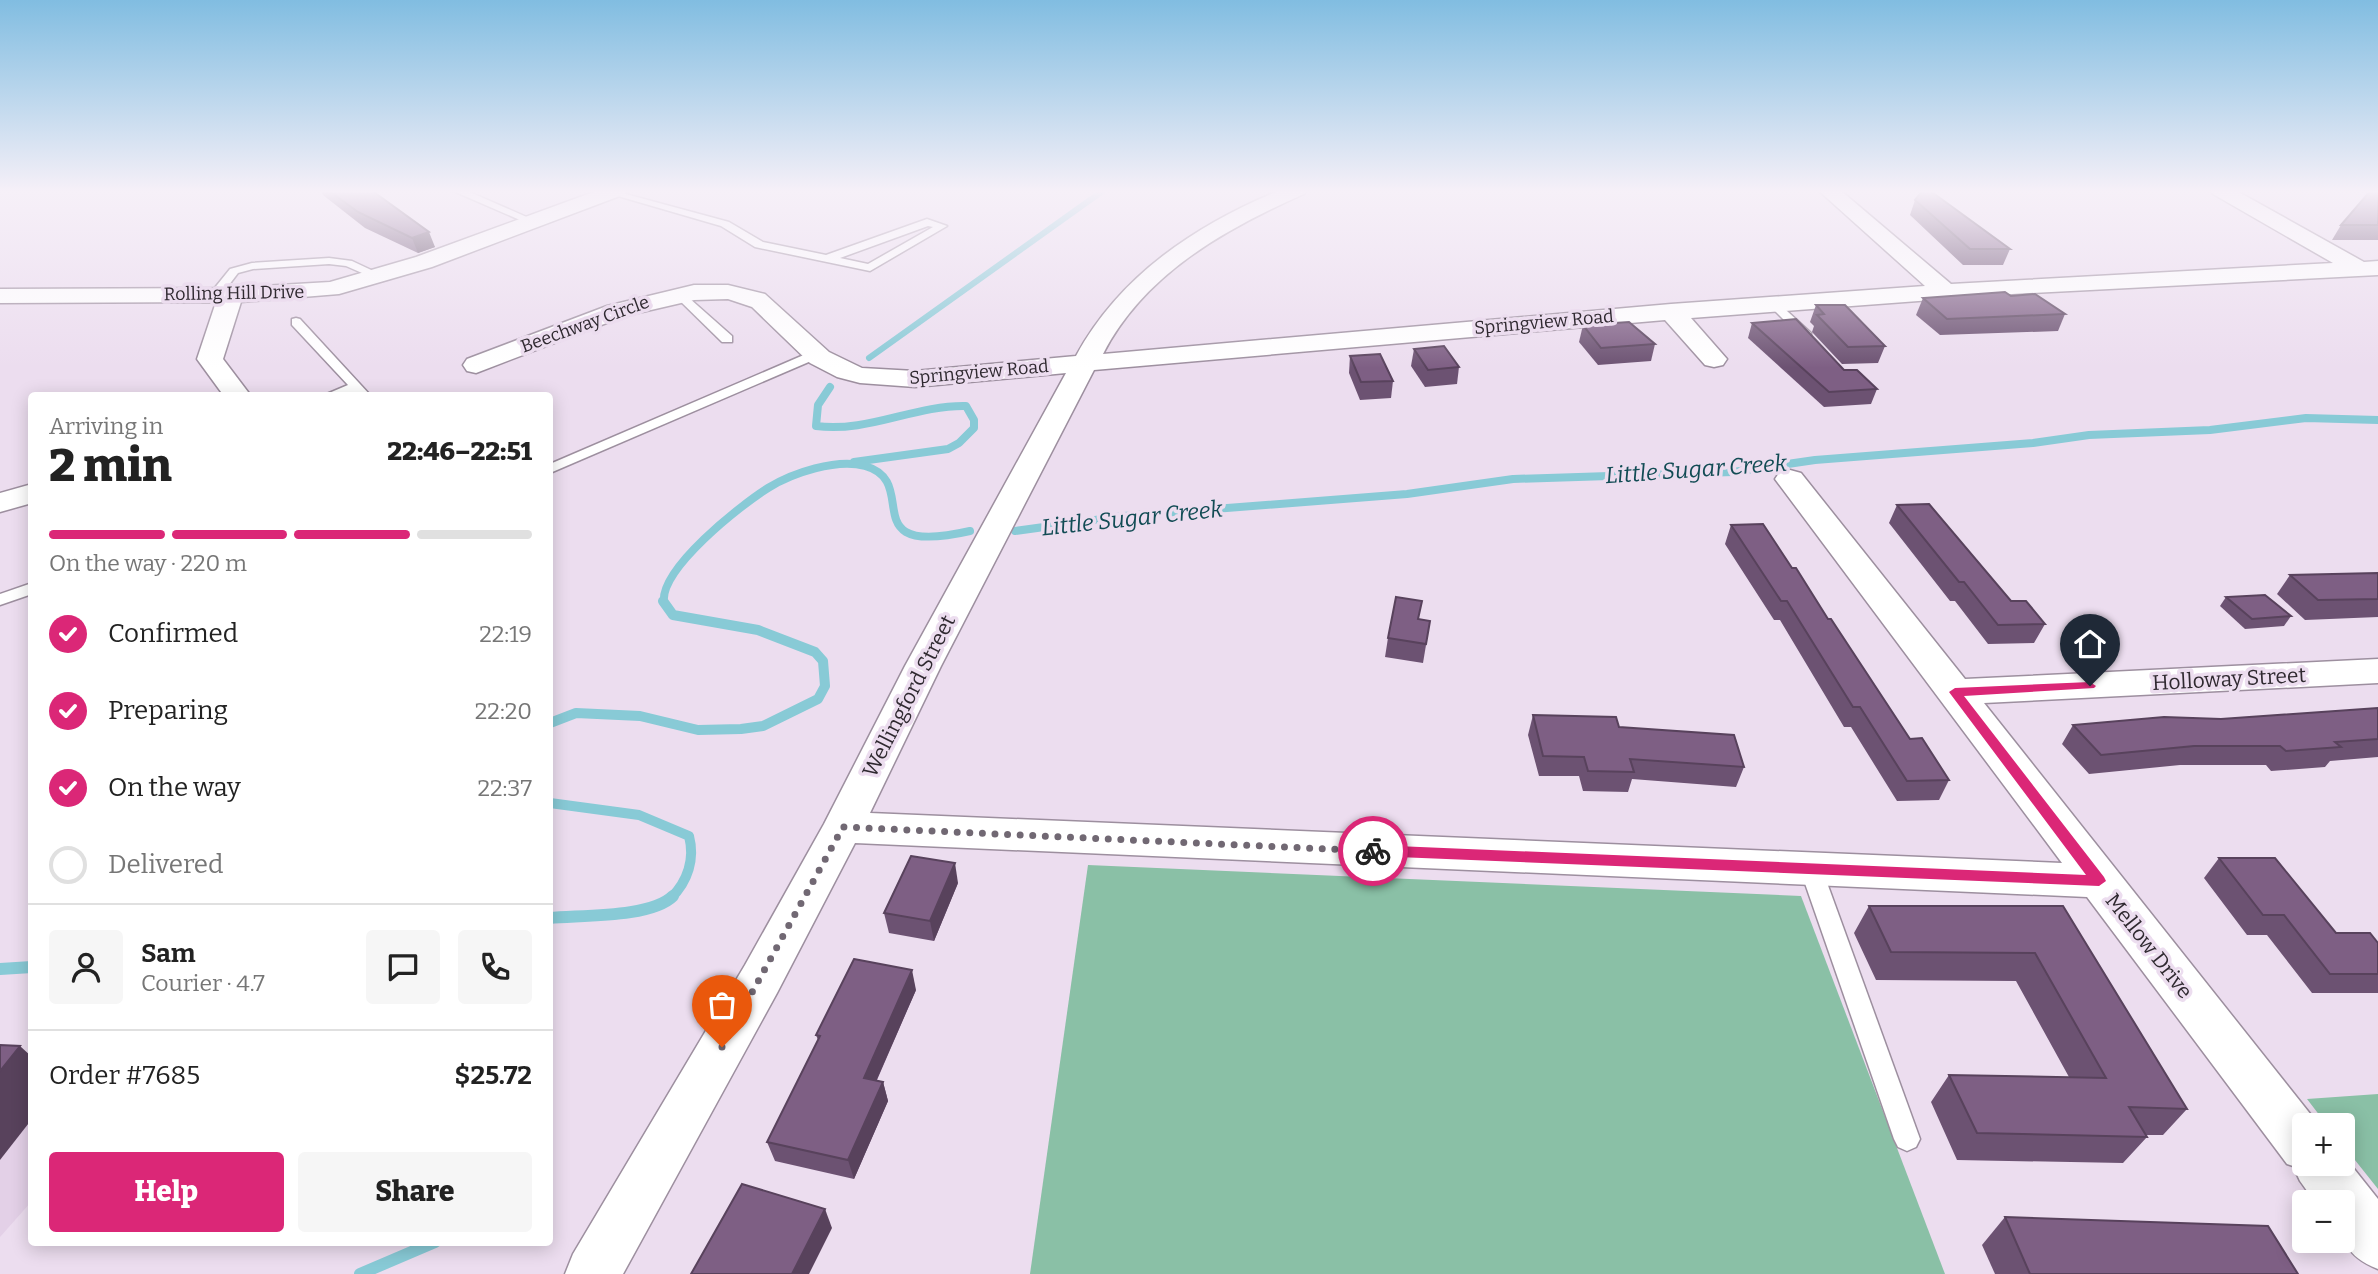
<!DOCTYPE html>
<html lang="en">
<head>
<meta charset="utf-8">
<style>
	body { margin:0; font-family:Bitter,serif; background:#f6f6f6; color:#222; height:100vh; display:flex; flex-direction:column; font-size:26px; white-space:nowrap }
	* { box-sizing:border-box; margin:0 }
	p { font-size:23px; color:#767676 }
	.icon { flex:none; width:38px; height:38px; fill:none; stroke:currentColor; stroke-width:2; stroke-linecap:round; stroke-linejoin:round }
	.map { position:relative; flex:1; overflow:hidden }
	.drawer { position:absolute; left:28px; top:392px; width:525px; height:854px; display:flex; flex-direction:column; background:#fff; border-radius:7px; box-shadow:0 4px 18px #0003 }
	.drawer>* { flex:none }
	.tools { position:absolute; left:2292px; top:1113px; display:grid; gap:14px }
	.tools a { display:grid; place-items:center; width:63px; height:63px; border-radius:7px; background:#fff; box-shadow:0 4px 18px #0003; font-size:35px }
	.pin { position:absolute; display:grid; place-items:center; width:60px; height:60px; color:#fff; margin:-72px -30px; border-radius:50% 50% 50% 0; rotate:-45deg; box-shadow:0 0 7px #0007 }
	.pin .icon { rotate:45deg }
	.courier { position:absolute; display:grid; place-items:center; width:70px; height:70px; margin:-35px; border:5px solid #db2777; border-radius:50%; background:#fff; color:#222; box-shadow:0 2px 9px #0007 }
	.headline em { font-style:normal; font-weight:800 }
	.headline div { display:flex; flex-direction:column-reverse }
	.headline { display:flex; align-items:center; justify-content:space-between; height:119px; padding:0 21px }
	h1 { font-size:46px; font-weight:800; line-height:52px }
	.bar { display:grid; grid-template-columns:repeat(4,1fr); gap:10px 7px; align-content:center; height:84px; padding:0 21px }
	.bar i { height:9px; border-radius:5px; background:#e0e0e0 }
	.bar .active { background:#db2777 }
	.bar p { grid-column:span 4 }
	.line { display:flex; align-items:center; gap:18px; padding:0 21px; border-top:2px solid #e0e0e0 }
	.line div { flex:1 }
	.round { display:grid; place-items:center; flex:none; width:74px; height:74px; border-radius:7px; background:#f6f6f6 }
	ol { padding:0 21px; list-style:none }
	li { display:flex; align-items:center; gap:21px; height:77px }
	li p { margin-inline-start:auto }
	li .icon { padding:7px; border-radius:50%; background:#db2777; color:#fff; stroke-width:4 }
	li:last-child { color:#767676 }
	li i { width:38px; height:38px; border:4px solid #e0e0e0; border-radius:50% }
	.cta { display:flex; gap:14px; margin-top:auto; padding:14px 21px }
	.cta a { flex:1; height:80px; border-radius:7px; background:#db2777; color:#fff; font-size:28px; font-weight:800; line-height:80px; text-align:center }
	.cta a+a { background:#f6f6f6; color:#222 }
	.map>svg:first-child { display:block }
	.built { fill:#e3d0e7 }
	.forest { fill:#8ac0a6 }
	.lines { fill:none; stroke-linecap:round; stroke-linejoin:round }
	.stream-far3 { stroke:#88cad6; stroke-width:6 }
	.stream-far2 { stroke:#88cad6; stroke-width:8 }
	.stream-far1 { stroke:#88cad6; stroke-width:10 }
	.stream { stroke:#88cad6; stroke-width:12 }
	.service-casing { stroke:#9d8f9f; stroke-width:3 }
	.minor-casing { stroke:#9d8f9f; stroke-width:3 }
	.service { fill:#fff; fill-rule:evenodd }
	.minor { fill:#fff; fill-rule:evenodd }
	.wall { fill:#6c5272 }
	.shaded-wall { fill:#58425c }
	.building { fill:#7e5f84; stroke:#58425c; stroke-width:2 }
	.route { fill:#db2777 }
	.done { stroke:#716873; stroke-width:7; stroke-dasharray:0 12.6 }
	.labels { text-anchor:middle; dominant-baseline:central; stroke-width:7; stroke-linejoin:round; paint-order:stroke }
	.far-street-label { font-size:18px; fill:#2f2930; stroke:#ecddef }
	.street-label { font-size:21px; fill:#2f2930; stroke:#ecddef }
	.water-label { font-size:23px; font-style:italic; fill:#114b54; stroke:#ecddef }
</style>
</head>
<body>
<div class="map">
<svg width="2378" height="1274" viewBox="0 0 2378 1274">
	<rect width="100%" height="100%" fill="#ecddef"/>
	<!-- built -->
	<path class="built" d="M0 1058 31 1059V1202L0 1237Z"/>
	<!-- forest -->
	<g class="forest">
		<path d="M1088 865 1801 896 1945 1274H1030Z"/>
		<path d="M2378 1094V1189L2343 1145V1125H2327L2307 1099Z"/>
	</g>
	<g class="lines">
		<!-- stream-far3 -->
		<path class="stream-far3" d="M869 358 1104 190"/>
		<!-- stream-far2 -->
		<g class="stream-far2">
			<path d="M830 387 818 405 816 426C868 433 914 405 966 406L974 420V428L959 443 948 449 854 462"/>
			<path d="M1015 531 1124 516 1407 494 1513 479 1733 472 1815 460 2033 443 2089 435 2210 430 2306 418 2378 420"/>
			<path d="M664 603C659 569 741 505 768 488 792 473 837 458 865 466 923 482 851 558 970 531"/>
		</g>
		<!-- stream-far1 -->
		<g class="stream-far1">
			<path d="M550 723 576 713 640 716 698 730 741 729 763 726 818 699 825 686 823 661 815 652 758 630 673 615 663 601"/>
			<path d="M550 803 639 815 689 836C695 859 688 881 671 898"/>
		</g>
		<!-- stream -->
		<g class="stream">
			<path d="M550 918C580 915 651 918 673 896"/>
			<path d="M0 969 32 967"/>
			<path d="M360 1274 435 1242"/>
		</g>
		<!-- service casing -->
		<g class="service-casing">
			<g id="service">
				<path d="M451 190H465L538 222 529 224Z"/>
				<path d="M611 190 729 222 763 242 826 255 927 219 947 226 870 271 755 247 721 226 611 194ZM928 226 933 227 868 264 840 258Z"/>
				<path d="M329 258 352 261 384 276 378 280 346 266 329 264 253 269 238 273 219 298 209 295 230 269 252 263Z"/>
				<path d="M680 290 732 336V342H722L676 297V291Z"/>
				<path d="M1775 300 1811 333V339H1803L1771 307 1769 304Z"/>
				<path d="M296 318 300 319 371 396H357L354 392 344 396H322L348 385 292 325V319Z"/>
				<path d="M813 351 818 352V358L550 473V464Z"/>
				<path d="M32 583V594L0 605V594Z"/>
				<path d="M1811 861 1818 863 1822 869 1920 1139 1916 1147 1907 1151 1898 1147 1894 1139 1800 869 1804 863Z"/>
			</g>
		</g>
		<!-- minor casing -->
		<g class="minor-casing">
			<g id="minor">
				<path d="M599 190H628L625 194 432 267 339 294 241 302 223 359 251 396H224L197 359 216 302 0 303V289L231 288 330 282 416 257Z"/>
				<path d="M1280 190H1307L1304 194C1225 229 1144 274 1103 354L1671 304 1925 286 1818 190H1840L1951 284 2333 263 2213 194 2210 190H2235L2364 262 2378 261V275L2012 294 1691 318 1727 359 1723 365 1714 367 1705 365 1665 320 1094 370 941 666 870 813 2062 863 1775 479 1779 473 1790 470 1801 473 1965 679 2378 659V683L1984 703 2319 1125H2305V1164H2343V1155L2378 1199V1269C2341 1254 2343 1238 2343 1202H2315L2300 1181 2293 1166 2287 1164 2087 897 855 843 777 993 623 1274H565L573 1254 745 965 824 824 905 666 1066 373 915 387 860 383 837 377 810 363 752 307 728 299 694 300 625 316 476 373 467 371 463 365 467 359 607 306 694 285H728L765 294 829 352 862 368 915 371 1076 356C1120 275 1196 225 1280 190Z"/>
				<path d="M32 484V503L0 512V493Z"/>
			</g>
		</g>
		<!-- service -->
		<use href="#service" class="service"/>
		<!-- minor -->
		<use href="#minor" class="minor"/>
	</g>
	<!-- wall -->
	<g class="wall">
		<path d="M320 190H371L435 247 418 253 365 228 323 195Z"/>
		<path d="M2378 190V240H2332L2341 225Z"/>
		<path d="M1915 200 2010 249 2003 265H1963L1910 215Z"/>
		<path d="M2011 296 2065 314 2058 331 1940 335 1916 315 1923 298Z"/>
		<path d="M1816 305 1885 346 1878 363 1842 364 1812 332 1814 326 1810 322Z"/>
		<path d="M1752 323 1844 370 1877 389 1871 404 1824 407 1748 338Z"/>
		<path d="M1583 325 1655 344 1651 361 1598 365 1579 342Z"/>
		<path d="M1414 349 1459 367 1457 384 1425 387 1411 366Z"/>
		<path d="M1350 356 1393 381 1391 398 1360 400 1349 373Z"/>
		<path d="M1897 505 2011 601 2045 624 2034 643 1988 644 1955 601H1950L1889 523Z"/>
		<path d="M1731 525 1792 568 1828 619 1910 739 1949 780 1939 800 1897 801 1851 727H1844L1780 620H1774L1725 544Z"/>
		<path d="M2378 573V617L2305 620 2277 594 2290 575Z"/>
		<path d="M2226 597 2291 616 2284 626 2245 629 2220 606Z"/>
		<path d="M1419 619 1430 621 1423 663 1385 657 1388 638Z"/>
		<path d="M2378 708V757L2330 761 2325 767 2271 771 2266 765H2180L2089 774 2062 744 2073 725 2221 719Z"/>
		<path d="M1533 715 1619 727 1744 767 1736 787 1632 779 1628 792 1583 791 1579 776H1539L1528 735Z"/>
		<path d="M2219 858 2336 933 2378 943V993H2312L2267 935H2247L2204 878Z"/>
		<path d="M958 883 934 941 889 933 884 913Z"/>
		<path d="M1869 906H2063L2187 1109 2163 1135H2145L2147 1137 2123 1163 1957 1160 1931 1102 1949 1075 2069 1077 2016 981 1876 980 1854 933Z"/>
		<path d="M916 990 877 1080 883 1082 888 1101 854 1179 775 1161 767 1142 818 1040 816 1035Z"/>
		<path d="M2005 1217 2298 1274H1995L1982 1245Z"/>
	</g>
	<!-- shaded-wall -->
	<g class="shaded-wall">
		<path d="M429 232 435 247 418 253 412 238Z"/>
		<path d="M955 863 958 883 934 941 930 921Z"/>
		<path d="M912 970 916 990 869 1097 864 1078Z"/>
		<path d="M20 1046 32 1057V1119L0 1160V1071Z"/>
		<path d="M883 1082 888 1101 854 1179 848 1160Z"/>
		<path d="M825 1209 832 1228 809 1274H792Z"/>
	</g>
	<!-- building -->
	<g class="building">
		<path d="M328 190H371L429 232 412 238 358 212Z"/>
		<path d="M1923 190H1929L2010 249H1970L1915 200Z"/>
		<path d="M2371 190H2378V225H2341Z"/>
		<path d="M2005 292 2011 296 2035 294 2065 314 1947 319 1923 298Z"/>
		<path d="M1816 305H1845L1885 346 1848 347 1817 315 1824 314Z"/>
		<path d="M1796 319 1844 370H1857L1877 389 1829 392 1752 323Z"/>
		<path d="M1629 322 1655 344 1601 348 1583 325Z"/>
		<path d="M1444 346 1459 367 1428 370 1414 349Z"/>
		<path d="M1380 354 1393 381 1361 382 1350 356Z"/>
		<path d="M1929 504 2011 601H2026L2045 624 1998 625 1964 582H1959L1897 505Z"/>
		<path d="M1763 524 1792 568H1796L1828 619H1831L1910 739 1922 738 1949 780 1907 781 1860 707H1853L1787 601H1781L1731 525Z"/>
		<path d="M2378 573V599L2318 600 2290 575Z"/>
		<path d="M2265 595 2291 616 2252 619 2226 597Z"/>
		<path d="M1396 597 1422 601 1418 619 1430 621 1426 644 1388 638Z"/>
		<path d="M2378 708V739L2335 742 2341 747 2286 751 2280 746H2194L2101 755 2073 725 2164 717 2221 719Z"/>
		<path d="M1533 715 1616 717 1619 727 1734 735 1744 767 1630 759 1634 772 1588 771 1584 757 1543 756Z"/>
		<path d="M911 856 955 863 930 921 884 913Z"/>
		<path d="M2219 858H2275L2336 933H2370L2378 943V974H2330L2284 915H2263Z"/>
		<path d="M1869 906H2063L2187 1109 2129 1107 2147 1137 1977 1133 1949 1075 2106 1078 2035 953 1891 952Z"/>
		<path d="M854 959 912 970 864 1078 883 1082 848 1160 767 1142 820 1036 816 1035Z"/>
		<path d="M0 1045 20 1046 0 1071Z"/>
		<path d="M742 1184 825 1209 792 1274H691Z"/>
		<path d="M2005 1217 2268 1226 2298 1274H2030Z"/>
	</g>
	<!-- sky -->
	<linearGradient id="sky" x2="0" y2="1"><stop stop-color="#81bde1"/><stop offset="0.52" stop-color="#f6f0f8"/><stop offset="1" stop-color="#f6f0f8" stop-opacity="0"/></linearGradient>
	<rect width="2378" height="368" fill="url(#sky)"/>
	<!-- route -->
	<path class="route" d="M2090 682 2096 686 2094 688 1964 696 2104 877 2106 881 2099 886 1373 856 1366 851 1373 845 2086 875 1949 692 1955 688Z"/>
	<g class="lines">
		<!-- done -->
		<path class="done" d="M722 1047 843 827 1373 851"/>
	</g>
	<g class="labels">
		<!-- far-street labels -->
		<g class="far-street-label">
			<text transform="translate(234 293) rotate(-1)">Rolling Hill Drive</text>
			<text transform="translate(1544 322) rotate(-5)">Springview Road</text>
			<text transform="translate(585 324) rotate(-20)">Beechway Circle</text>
			<text transform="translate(979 372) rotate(-5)">Springview Road</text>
		</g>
		<!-- street labels -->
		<g class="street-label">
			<text transform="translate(2229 679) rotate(-3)">Holloway Street</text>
			<text transform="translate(909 696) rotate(-63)">Wellingford Street</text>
			<text transform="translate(2149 946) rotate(52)">Mellow Drive</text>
		</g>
		<!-- water labels -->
		<g class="water-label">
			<text transform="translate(1696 469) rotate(-4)">Little Sugar Creek</text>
			<text transform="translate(1132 518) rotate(-6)">Little Sugar Creek</text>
		</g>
	</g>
</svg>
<div class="tools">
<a>+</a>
<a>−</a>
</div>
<div class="pin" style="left:722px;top:1047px;background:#ea580c"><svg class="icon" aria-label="bag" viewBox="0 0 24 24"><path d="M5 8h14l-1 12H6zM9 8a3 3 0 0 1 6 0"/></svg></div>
<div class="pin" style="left:2090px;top:686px;background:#1f2937"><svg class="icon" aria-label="home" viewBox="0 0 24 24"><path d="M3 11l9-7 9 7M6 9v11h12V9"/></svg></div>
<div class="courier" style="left:1373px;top:851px"><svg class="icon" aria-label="bike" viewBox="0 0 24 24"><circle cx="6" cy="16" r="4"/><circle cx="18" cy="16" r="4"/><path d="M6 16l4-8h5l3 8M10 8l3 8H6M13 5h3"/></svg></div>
<section class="drawer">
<div class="headline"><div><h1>2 min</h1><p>Arriving in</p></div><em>22:46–22:51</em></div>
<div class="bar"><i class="active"></i><i class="active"></i><i class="active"></i><i></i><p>On the way · 220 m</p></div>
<ol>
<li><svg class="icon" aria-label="check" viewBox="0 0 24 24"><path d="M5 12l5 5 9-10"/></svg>Confirmed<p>22:19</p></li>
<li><svg class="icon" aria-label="check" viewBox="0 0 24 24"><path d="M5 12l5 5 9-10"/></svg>Preparing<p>22:20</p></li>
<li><svg class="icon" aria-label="check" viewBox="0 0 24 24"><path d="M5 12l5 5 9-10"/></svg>On the way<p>22:37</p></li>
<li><i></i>Delivered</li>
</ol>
<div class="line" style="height:126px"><a class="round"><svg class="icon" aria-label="person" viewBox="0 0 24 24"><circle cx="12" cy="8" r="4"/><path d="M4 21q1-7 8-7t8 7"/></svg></a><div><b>Sam</b><p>Courier · 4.7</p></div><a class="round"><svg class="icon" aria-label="chat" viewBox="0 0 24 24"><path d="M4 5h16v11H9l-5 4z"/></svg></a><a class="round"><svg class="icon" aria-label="phone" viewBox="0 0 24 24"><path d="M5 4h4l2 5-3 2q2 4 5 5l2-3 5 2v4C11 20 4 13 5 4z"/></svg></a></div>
<div class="line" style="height:91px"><div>Order #7685</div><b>$25.72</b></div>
<div class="cta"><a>Help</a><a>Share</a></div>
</section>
</div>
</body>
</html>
